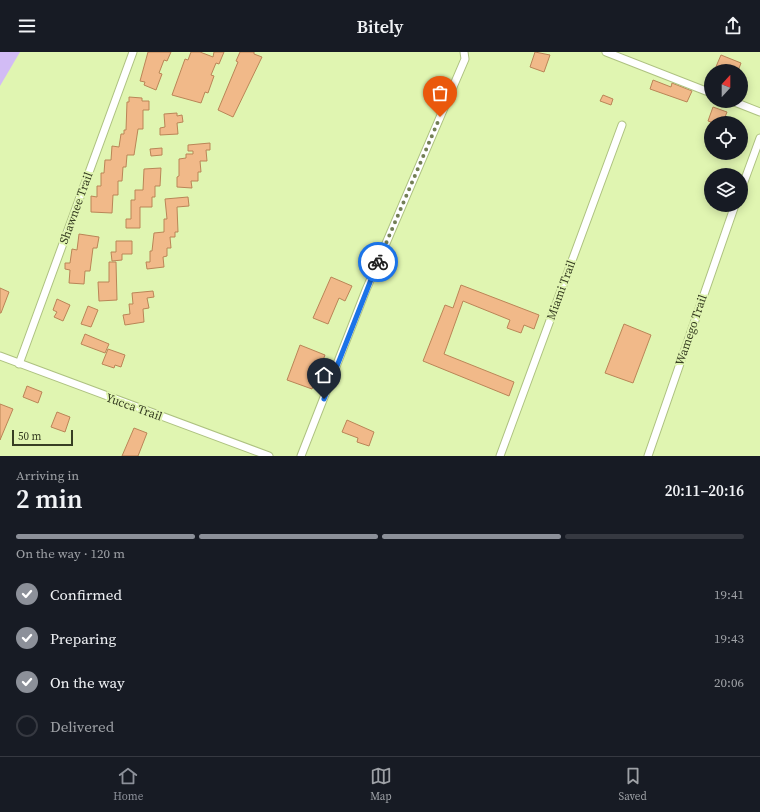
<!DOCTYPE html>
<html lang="en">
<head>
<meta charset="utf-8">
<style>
	body { margin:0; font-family:"Source Serif 4",serif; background:#242831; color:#f1f3f6; height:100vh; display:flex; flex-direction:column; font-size:15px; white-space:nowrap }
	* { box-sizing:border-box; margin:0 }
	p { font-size:13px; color:#9ea1a6 }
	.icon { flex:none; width:22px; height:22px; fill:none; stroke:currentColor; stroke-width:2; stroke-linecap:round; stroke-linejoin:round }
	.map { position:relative; height:404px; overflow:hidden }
	.details { display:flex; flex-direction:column; background:#171b24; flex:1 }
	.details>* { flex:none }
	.needle { width:26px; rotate:21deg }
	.fabs { position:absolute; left:704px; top:12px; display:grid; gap:8px }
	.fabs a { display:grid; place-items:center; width:44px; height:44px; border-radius:50%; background:#171b24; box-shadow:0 2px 10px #0003; font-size:20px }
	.scale { position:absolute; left:12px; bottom:10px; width:61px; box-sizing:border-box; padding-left:4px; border:2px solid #373e23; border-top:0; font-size:11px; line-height:14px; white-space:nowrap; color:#373e23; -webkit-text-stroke:3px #e0f5b1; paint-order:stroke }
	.pin { position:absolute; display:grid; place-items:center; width:34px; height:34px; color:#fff; margin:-41px -17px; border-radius:50% 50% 50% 0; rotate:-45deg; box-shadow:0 0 4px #0007 }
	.pin .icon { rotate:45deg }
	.courier { position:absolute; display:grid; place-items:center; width:40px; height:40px; margin:-20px; border:3px solid #1a73e8; border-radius:50%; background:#fff; color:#222; box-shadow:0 1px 5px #0007 }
	.overview em { font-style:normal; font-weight:600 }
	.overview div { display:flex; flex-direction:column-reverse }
	.overview { display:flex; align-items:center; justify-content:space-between; height:68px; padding:0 16px }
	h1 { font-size:26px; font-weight:600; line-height:30px }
	.bar { display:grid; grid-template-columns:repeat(4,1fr); gap:6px 4px; align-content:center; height:48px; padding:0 16px }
	.bar i { height:5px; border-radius:3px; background:#363941 }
	.bar .selected { background:#8c9099 }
	.bar p { grid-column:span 4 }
	ol { padding:0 16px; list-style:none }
	li { display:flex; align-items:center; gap:12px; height:44px }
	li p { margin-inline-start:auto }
	li .icon { padding:4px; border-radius:50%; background:#8c9099; color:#fff; stroke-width:4 }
	li:last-child { color:#9ea1a6 }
	li i { width:22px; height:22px; border:2px solid #363941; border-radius:50% }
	header { display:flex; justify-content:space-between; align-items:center; height:52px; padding:0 16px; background:#171b24; font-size:18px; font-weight:600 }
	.tab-bar { display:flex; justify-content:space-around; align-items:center; height:56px; border-top:1px solid #363941; background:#171b24; font-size:11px; color:#9ea1a6 }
	.tab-bar a { display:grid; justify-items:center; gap:2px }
	.tab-bar .selected { color:#8c9099 }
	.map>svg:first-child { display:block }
	.green { fill:#d2bcf5 }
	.building { fill:#f1b989; stroke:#ba8557 }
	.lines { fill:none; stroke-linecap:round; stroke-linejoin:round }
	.minor-casing { stroke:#aec281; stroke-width:9 }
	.minor { stroke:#fff; stroke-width:7 }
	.done { stroke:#727e55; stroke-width:4; stroke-dasharray:0 7.2 }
	.route { stroke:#1a73e8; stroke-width:5 }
	.labels { text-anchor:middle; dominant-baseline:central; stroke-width:4; stroke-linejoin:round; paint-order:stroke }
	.street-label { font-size:12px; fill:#373e23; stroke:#e0f5b1 }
</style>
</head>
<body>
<header><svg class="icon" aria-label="menu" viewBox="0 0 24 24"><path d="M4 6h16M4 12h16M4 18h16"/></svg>Bitely<svg class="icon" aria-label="share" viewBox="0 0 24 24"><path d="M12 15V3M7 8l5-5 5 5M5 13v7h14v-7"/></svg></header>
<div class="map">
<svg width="760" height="404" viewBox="0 0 760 404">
	<rect width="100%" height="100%" fill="#e0f5b1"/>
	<!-- green -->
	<path class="green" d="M0 0H20L0 34Z"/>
	<!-- building -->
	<g class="building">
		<path d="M148 0H171L167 9 164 8 159 21 162 22 156 38 144 33 145 30 140 29Z"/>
		<path d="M191 0H200L213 5 214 0H224L219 12 216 11 211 23 214 24 208 41 205 40 201 51 172 43 185 7 188 8Z"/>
		<path d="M240 0H254V2L262 5 233 65 218 58 238 10 236 9Z"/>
		<path d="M535 0 550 3 544 20 530 15Z"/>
		<path d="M721 3 741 11 738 19 715 17Z"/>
		<path d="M653 28 671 35 672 31 692 39 687 50 650 37Z"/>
		<path d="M603 43 613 47 611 53 600 49Z"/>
		<path d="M129 45 142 46V49H149V58H143V77H138L134 103H127L126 115H123L122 129H118V143H113L112 161 91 160V144L97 145V134H101V121H104L105 108H111L112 94 119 95 121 82H124V78H126L127 50H129Z"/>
		<path d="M713 55 727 60 725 65 739 71H714L708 69Z"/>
		<path d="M177 61V64L182 63 183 70 177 71 178 82 160 83V76L165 75 164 62Z"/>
		<path d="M210 91V98H206L207 109H200L201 120H198V129H191L192 136 177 135V125L179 124V107L186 106V102H193V99H188V93Z"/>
		<path d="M162 96V103L151 104 150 97Z"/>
		<path d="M161 116 160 134H155V145H152V155H140V176H126V167H131V148H135V138H143L144 117Z"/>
		<path d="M188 145 189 154 177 155 178 180H175V185H170L171 196H167V204L163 205 164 215 147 217 146 210H150V199H152L154 181 164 180V167H167L165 147Z"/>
		<path d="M79 182 99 185 97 196H93L90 219H85L84 232 69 231 70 218 65 217V211H70L72 197 77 198Z"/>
		<path d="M116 189H132V202H122V208L112 209 111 200H116Z"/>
		<path d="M109 210H116L117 248 99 249 98 230H109Z"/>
		<path d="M331 225 352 234 345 249 339 246 328 272 313 266Z"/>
		<path d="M461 233 539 263 534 277 524 273 521 281 507 276 510 268 463 249 444 302 514 330 509 344 423 309 445 253 453 256Z"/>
		<path d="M0 236 9 240 1 261H0Z"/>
		<path d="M153 239 154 245 147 246 149 256 143 257 144 270 125 273 123 263 130 262 129 252H133L132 241Z"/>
		<path d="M57 247 70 253 63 269 54 265 57 260 53 258Z"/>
		<path d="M88 254 98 258 91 275 81 272Z"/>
		<path d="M624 272 651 283 633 331 605 321Z"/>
		<path d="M85 282 109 292 105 301 81 292Z"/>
		<path d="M300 293 325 303 312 337 287 328Z"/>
		<path d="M108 297 125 303 121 315 115 313 114 316 102 312Z"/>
		<path d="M27 334 42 340 38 351 23 345Z"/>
		<path d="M0 352 13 357 0 388Z"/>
		<path d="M57 360 70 365 65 380 51 375Z"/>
		<path d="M347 368 374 380 369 394 357 390 358 386 342 380Z"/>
		<path d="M134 376 147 381 138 404H122Z"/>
	</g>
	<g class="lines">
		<!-- minor casing -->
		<g class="minor-casing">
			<g id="minor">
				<path d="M606 0 711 41"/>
				<path d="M732 49 760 60"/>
				<path d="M741 138 760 86"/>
				<path d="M0 304 269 404"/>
				<path d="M19 312 133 0"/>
				<path d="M301 404 366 238 465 7 464 0"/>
				<path d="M500 404 622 73"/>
				<path d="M648 404 735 153"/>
			</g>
		</g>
		<!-- minor -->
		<use href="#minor" class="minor"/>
	</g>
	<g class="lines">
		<!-- done -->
		<path class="done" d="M378 210 440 65"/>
		<!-- route -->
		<path class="route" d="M324 347 378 210"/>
	</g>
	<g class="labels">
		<!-- street labels -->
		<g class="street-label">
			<text transform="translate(76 156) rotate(-70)">Shawnee Trail</text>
			<text transform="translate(561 238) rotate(-70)">Miami Trail</text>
			<text transform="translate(691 278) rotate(-71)">Wamego Trail</text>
			<text transform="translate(134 355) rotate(20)">Yucca Trail</text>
		</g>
	</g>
</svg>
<div class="fabs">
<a><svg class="needle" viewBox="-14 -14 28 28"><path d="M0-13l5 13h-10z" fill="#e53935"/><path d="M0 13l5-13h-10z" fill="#9ea1a6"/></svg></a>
<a><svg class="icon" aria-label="locate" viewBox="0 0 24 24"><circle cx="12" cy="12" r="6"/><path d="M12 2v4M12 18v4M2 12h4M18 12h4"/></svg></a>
<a><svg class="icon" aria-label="layers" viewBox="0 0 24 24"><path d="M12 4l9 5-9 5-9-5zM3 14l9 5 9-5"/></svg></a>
</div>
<div class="scale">50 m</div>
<div class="pin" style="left:440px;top:65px;background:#ea580c"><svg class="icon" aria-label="bag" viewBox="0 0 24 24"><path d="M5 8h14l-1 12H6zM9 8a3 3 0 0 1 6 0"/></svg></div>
<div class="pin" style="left:324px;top:347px;background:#1f2937"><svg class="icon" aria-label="home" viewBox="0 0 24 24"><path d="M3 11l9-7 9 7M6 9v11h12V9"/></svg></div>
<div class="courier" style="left:378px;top:210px"><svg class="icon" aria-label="bike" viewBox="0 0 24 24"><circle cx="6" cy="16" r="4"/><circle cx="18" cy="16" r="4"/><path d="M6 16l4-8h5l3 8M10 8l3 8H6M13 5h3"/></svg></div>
</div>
<section class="details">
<div class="overview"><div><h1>2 min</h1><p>Arriving in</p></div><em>20:11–20:16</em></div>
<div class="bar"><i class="selected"></i><i class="selected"></i><i class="selected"></i><i></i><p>On the way · 120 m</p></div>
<ol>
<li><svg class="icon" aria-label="check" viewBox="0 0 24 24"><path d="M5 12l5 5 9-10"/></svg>Confirmed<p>19:41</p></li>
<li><svg class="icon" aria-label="check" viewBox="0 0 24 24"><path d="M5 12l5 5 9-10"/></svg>Preparing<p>19:43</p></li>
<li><svg class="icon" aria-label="check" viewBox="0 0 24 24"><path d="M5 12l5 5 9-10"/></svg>On the way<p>20:06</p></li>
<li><i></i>Delivered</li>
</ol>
</section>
<nav class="tab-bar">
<a class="selected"><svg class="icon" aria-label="home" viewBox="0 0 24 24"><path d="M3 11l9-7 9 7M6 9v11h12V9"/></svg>Home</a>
<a><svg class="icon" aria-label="map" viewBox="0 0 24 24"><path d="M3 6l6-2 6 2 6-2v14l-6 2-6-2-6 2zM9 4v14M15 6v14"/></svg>Map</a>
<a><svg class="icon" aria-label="saved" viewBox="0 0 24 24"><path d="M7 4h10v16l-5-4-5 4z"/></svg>Saved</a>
</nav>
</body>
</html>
